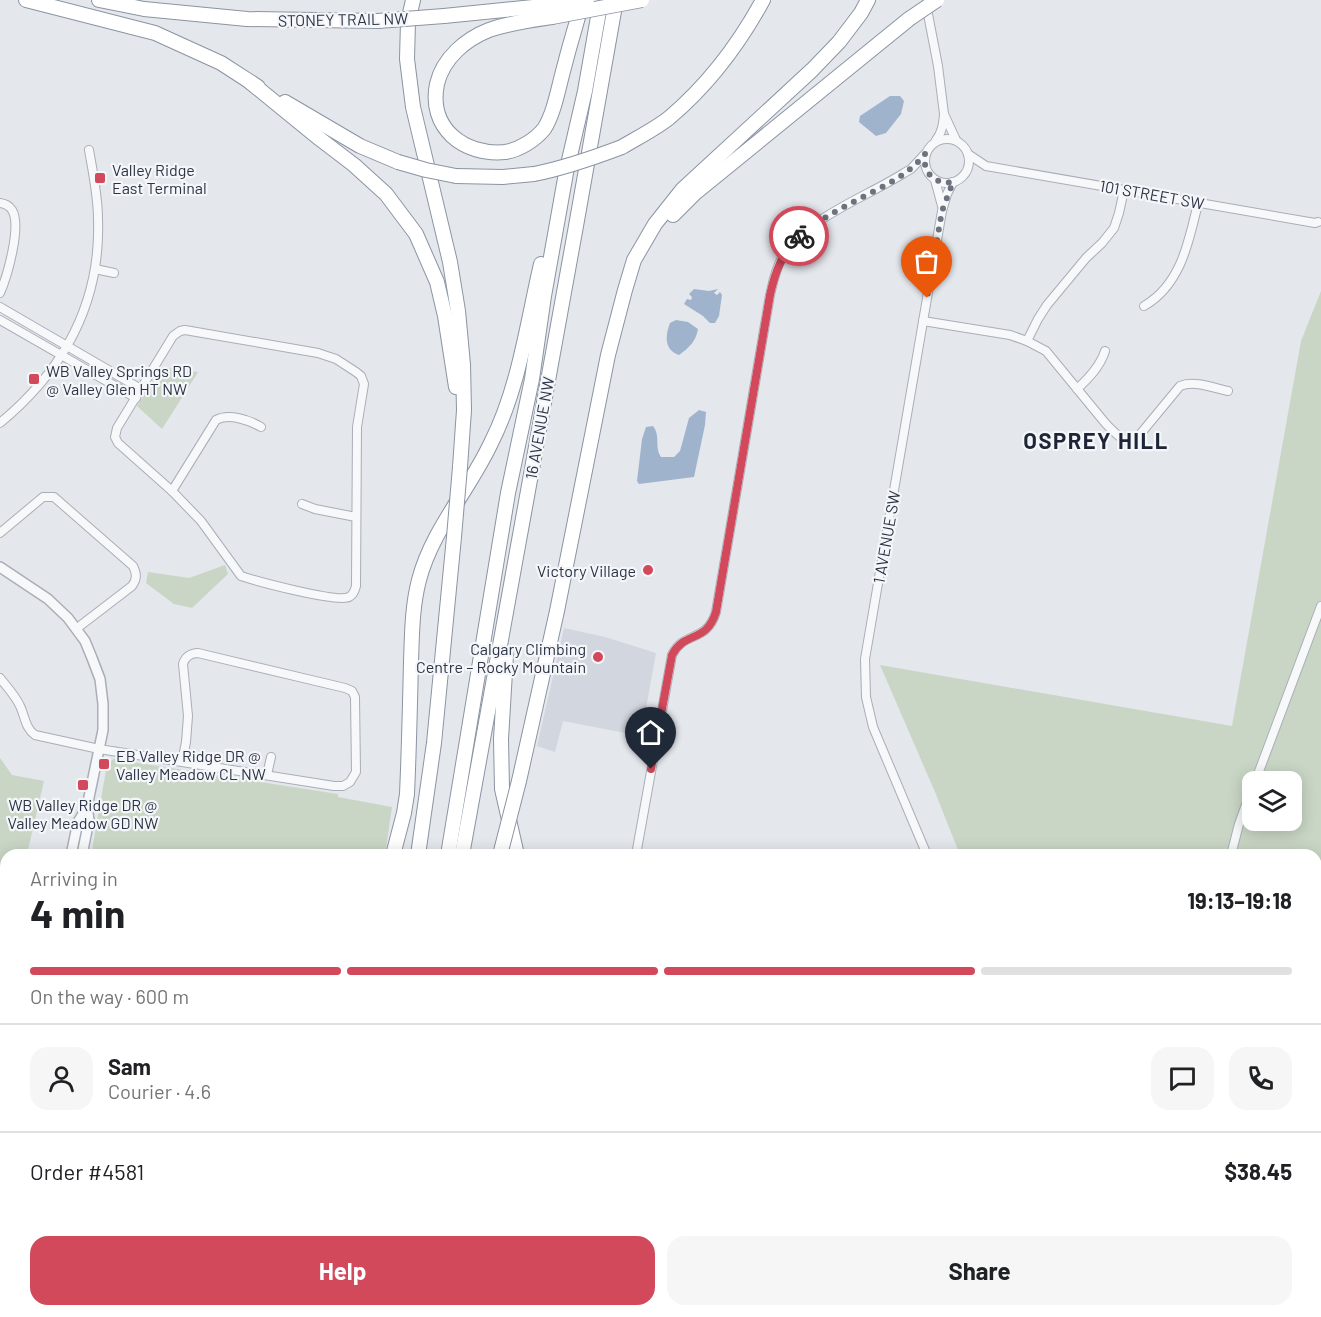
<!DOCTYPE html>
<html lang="en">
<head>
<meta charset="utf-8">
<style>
	body { margin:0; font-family:Barlow,sans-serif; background:#f6f6f6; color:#202124; height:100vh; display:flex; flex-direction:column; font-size:22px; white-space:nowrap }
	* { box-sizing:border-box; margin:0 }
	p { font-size:20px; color:#757577 }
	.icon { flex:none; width:33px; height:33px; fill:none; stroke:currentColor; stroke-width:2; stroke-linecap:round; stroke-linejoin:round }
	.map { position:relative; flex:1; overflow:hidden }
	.sheet { position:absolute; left:0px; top:849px; width:1322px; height:468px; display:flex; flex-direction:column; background:#fff; border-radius:18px 18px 0 0; box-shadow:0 3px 15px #0003 }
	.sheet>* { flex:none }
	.fabs { position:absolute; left:1242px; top:771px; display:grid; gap:12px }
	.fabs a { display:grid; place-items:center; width:60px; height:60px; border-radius:12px; background:#fff; box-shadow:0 3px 15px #0003; font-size:30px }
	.pin { position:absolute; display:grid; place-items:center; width:51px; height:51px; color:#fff; margin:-62px -26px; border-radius:50% 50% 50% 0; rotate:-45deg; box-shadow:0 0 6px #0007 }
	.pin .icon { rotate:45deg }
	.courier { position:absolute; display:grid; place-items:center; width:60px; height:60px; margin:-30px; border:4px solid #d1495b; border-radius:50%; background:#fff; color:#222; box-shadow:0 2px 8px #0007 }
	.headline em { font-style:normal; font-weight:700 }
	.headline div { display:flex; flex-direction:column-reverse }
	.headline { display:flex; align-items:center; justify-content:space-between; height:102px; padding:0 30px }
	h1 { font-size:39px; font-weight:700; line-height:45px }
	.bar { display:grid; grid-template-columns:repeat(4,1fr); gap:9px 6px; align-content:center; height:72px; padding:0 30px }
	.bar i { height:8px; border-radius:4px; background:#e0e0e0 }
	.bar .on { background:#d1495b }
	.bar p { grid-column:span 4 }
	.line { display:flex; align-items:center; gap:15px; padding:0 30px; border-top:2px solid #e0e0e0 }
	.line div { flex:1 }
	.round { display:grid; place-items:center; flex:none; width:63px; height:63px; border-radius:18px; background:#f6f6f6 }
	.cta { display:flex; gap:12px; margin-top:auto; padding:12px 30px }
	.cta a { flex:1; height:69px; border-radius:18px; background:#d1495b; color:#fff; font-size:24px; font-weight:700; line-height:69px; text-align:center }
	.cta a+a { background:#f6f6f6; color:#202124 }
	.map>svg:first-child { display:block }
	.built { fill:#d2d6de }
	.green { fill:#c9d6c5; fill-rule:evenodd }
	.water { fill:#9fb4cc }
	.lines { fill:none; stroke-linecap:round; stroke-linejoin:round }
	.minor-casing { stroke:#a9aeb7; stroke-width:10 }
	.tertiary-casing { stroke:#a9aeb7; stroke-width:12 }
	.motorway-casing { stroke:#8b94a3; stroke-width:16 }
	.minor { stroke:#f7f8fa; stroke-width:8 }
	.tertiary { stroke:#f7f8fa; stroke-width:9 }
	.motorway { stroke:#fff; stroke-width:14 }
	.motorway-bridge-casing { stroke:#8b94a3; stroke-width:16; stroke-linecap:butt }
	.motorway-bridge { stroke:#fff; stroke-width:14 }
	.done { stroke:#6c737f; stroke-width:6; stroke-dasharray:0 10.8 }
	.route { stroke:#d1495b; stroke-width:8 }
	.poi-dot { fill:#d1495b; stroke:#f4f6f9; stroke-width:2 }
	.labels { text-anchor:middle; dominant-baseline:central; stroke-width:4.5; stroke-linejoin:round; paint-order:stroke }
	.street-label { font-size:16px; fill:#2b3445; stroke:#f4f6f9 }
	.poi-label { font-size:16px; fill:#2b3445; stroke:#f4f6f9; text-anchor:start }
	.district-label { font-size:22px; font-weight:bold; letter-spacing:1.5px; fill:#1d2536; stroke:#f4f6f9 }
</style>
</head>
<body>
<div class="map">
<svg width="1321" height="1317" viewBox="0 0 1321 1317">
	<rect width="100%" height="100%" fill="#e4e7ec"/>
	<!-- built -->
	<path class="built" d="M564 628 605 637 656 653 641 736 563 721 555 752 537 746Z"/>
	<!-- green -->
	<g class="green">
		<path d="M1321 291V1317H712L720 1311H1316V855H960L935 792 880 665 1232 726 1301 341ZM1252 782H1292V820H1252Z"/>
		<path d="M161 367 198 372 162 429 137 406Z"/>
		<path d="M225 565 228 574 192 608 174 604 146 583 148 572 189 578Z"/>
		<path d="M0 758 12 775 44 781 28 850 54 855H6V1022L0 1023Z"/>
		<path d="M113 759 338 794V797L392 807 385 855H91L107 765Z"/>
	</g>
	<!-- water -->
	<g class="water">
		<path d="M890 96H900L904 101 901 114 886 133 876 136 859 122 860 116Z"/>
		<path d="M694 289 709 291 718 289 714 293 717 295 720 292 722 295 719 316 715 323H710L703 316 684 304 687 299 691 300 692 297 689 294Z"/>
		<path d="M676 320 688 322 698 329C696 341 689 348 679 355 664 350 665 336 670 323Z"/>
		<path d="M699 410 706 412 705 425 694 477 639 484 637 481 642 439 646 427 653 426C661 436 654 447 661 457H674L680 451 689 418Z"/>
		<path d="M6 1079V1157L0 1158V1080Z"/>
	</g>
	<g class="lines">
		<!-- minor casing -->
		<g class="minor-casing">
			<g id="minor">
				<path d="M926 4 938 66 944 114 956 140"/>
				<circle cx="947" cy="161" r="22"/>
				<path d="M936 140C942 133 943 124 944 115"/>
				<path d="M968 154 986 166 1315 223 1318 222"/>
				<path d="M935 180 942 206"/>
				<path d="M0 203C5 204 9 205 12 210 22 226 7 277 0 293"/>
				<path d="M95 269 114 273"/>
				<path d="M1144 306C1181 285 1189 241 1198 203"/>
				<path d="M0 307 141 389"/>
				<path d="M0 320 136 398"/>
				<path d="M923 321 1010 335 1027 341 1046 351 1106 424C1114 432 1122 441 1133 442L1137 438 1180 386C1194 380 1214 388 1228 391"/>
				<path d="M185 330 318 353 336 359 356 372 361 376 364 384 357 427 356 586C355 590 353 595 349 597 337 603 256 581 241 576L201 521 172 491 118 443 115 437 117 428 173 336 180 331Z"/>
				<path d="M1027 341 1038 319 1047 305 1086 258 1102 243 1114 228 1119 213 1124 190"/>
				<path d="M1077 389C1088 379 1100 367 1105 351"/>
				<path d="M0 423C64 370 101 304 98 219 98 196 93 173 89 150"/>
				<path d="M172 491 216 420C229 413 249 420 261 427"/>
				<path d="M302 504 315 509 356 517"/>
				<path d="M0 533 43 497H54L133 566C137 574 137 579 132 586L76 629"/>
				<path d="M0 678C7 687 15 695 20 706 25 716 25 728 35 735L99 749 334 786H343L350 782 356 772 355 697 352 691 345 688 198 653C191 653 185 657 183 664L188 716 186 742 182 762"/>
				<path d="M267 775 271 757"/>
				<path d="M1255 782 1321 606"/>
				<path d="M636 855 672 655C684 630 706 644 716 612L770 295C773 283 775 271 781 260 804 218 865 198 904 173L911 169 925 154"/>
				<path d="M927 855 873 727 866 697 865 659 942 211 947 194 953 182"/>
				<path d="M1231 855 1239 824 1252 788"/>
				<path d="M1316 1147 1321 1155"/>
				<path d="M17 1311 18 1317"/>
			</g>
		</g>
		<!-- tertiary casing -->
		<g class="tertiary-casing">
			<g id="tertiary">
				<path d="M0 567 48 599 68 618 85 641 92 658 100 679 103 704V730L87 807 78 822 71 855"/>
				<path d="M82 855 89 820 87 807"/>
				<path d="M0 1034 6 1033"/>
				<path d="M0 1046H6"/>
				<path d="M114 1311V1317"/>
				<path d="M124 1311V1317"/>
				<path d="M622 1317 630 1311"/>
			</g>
		</g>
		<!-- motorway casing -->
		<g class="motorway-casing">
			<g id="motorway">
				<path d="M26 0 155 33 221 63 258 87"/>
				<path d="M99 0 144 9 247 19 378 21"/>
				<path d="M413 0 408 22 407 59 413 107 450 262 458 311 463 365 464 410 460 467"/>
				<path d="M444 16 553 5"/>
				<path d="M552 17C531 20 509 23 489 30 466 39 443 58 437 84 428 128 464 156 505 152 519 150 535 140 544 129 555 112 559 84 565 64 570 43 577 23 582 2"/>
				<path d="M250 82 320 139 354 165 386 194 416 234 437 282 445 316 456 387"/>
				<path d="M285 102 360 146 398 162"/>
				<path d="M622 147C637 138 655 129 669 118 707 86 739 44 763 0"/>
				<path d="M456 176 503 177 534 174"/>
				<path d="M673 215 695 193 909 19"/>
				<path d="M506 655 501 739 502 789 517 855"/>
				<path d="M519 781 557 611 608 355 625 290 634 260 655 224 682 190 812 70 839 42 861 13 868 0"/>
				<path d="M393 855 404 813 407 794C409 750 410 706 411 662 412 634 412 607 419 580 432 530 469 490 491 443 519 388 527 324 541 264"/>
				<path d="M418 855 434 743 454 537"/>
				<path d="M448 855 508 493 532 379 544 296 566 173 585 91 601 0"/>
				<path d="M462 855 576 226 616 0"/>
				<path d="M327 1317V1311"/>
				<path d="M355 1317 356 1311"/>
				<path d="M365 1317 366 1311"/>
				<path d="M389 1317 390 1311"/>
				<path d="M412 1317 415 1311"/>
			</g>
		</g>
		<!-- minor -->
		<use href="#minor" class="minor"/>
		<!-- tertiary -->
		<use href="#tertiary" class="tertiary"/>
		<!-- motorway -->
		<use href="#motorway" class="motorway"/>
		<!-- motorway-bridge casing -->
		<g class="motorway-bridge-casing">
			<g id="motorway-bridge">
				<path d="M553 5 587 0"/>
				<path d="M552 17 642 0"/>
				<path d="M909 19 937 0"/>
				<path d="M378 21 444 16"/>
				<path d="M398 162 426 170 456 176"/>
				<path d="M534 174C565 168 593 158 622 147"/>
				<path d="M454 537 460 467"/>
				<path d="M500 855 519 781"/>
			</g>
		</g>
		<!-- motorway-bridge -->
		<use href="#motorway-bridge" class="motorway-bridge"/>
	</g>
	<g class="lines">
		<!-- done -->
		<path class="done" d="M799 236C817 221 838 210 859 199 882 187 909 175 925 154 922 172 934 185 953 182L942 211 927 298"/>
		<!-- route -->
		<path class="route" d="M651 769 672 655C685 630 706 644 716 612L770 295C775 272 782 253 799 236"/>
	</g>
	<!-- markers -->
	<g class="poi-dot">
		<rect x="94" y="172" width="12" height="12" rx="3"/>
		<rect x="28" y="373" width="12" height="12" rx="3"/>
		<circle cx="648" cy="570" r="6"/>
		<circle cx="598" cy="657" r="6"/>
		<rect x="98" y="758" width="12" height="12" rx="3"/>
		<rect x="77" y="779" width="12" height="12" rx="3"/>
	</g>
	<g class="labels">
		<!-- street labels -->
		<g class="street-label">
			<text transform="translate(343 19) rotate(-1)">STONEY TRAIL NW</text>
			<text transform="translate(1152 194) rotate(10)">101 STREET SW</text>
			<text transform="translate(539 428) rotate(-80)">16 AVENUE NW</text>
			<text transform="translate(886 537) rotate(-80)">1 AVENUE SW</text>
		</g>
		<!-- poi labels -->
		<g class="poi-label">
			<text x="112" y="169">Valley Ridge<tspan x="112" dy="18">East Terminal</tspan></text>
			<text x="46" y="370">WB Valley Springs RD<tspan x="46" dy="18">@ Valley Glen HT NW</tspan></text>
			<text x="636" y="570" text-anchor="end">Victory Village</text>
			<text x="586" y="648" text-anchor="end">Calgary Climbing<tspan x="586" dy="18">Centre – Rocky Mountain</tspan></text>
			<text x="116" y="755">EB Valley Ridge DR @<tspan x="116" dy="18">Valley Meadow CL NW</tspan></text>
			<text x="83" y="804" text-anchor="middle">WB Valley Ridge DR @<tspan x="83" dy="18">Valley Meadow GD NW</tspan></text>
		</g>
		<!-- district labels -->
		<g class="district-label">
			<text x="1096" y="440">OSPREY HILL</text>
		</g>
	</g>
</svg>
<div class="fabs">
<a><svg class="icon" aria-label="layers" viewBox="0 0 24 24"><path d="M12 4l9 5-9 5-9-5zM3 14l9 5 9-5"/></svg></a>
</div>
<div class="pin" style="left:927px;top:298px;background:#ea580c"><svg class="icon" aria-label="bag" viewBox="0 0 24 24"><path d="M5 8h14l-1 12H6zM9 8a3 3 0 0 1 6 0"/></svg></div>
<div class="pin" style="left:651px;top:769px;background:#1f2937"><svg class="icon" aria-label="home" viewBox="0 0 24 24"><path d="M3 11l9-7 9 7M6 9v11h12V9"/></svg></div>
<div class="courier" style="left:799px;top:236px"><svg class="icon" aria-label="bike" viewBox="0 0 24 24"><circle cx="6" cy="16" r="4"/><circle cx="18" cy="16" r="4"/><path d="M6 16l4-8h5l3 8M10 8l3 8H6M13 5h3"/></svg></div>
<section class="sheet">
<div class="headline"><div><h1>4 min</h1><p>Arriving in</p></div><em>19:13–19:18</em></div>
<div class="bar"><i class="on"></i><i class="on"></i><i class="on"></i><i></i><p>On the way · 600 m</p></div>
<div class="line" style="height:108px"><a class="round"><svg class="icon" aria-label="person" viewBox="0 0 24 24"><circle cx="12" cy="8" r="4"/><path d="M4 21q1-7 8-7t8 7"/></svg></a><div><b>Sam</b><p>Courier · 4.6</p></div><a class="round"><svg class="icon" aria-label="chat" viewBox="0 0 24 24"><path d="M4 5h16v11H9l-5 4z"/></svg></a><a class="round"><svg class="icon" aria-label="phone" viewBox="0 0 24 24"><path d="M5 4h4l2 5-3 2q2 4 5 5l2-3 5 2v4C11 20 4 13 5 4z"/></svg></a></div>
<div class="line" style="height:78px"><div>Order #4581</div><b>$38.45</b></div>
<div class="cta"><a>Help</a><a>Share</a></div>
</section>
</div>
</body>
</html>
